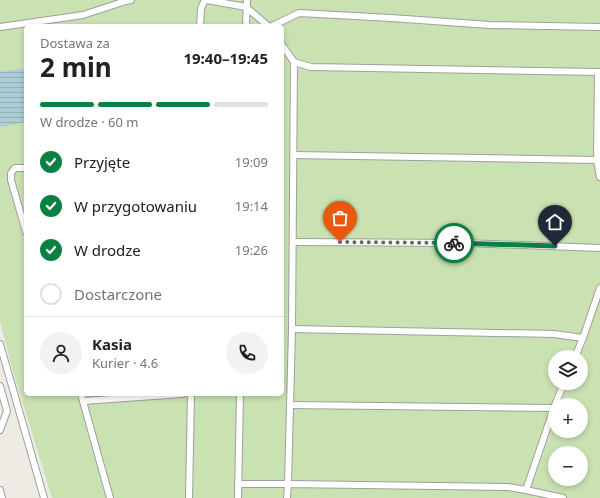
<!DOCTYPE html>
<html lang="pl">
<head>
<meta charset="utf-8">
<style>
	body { margin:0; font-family:"Noto Sans",sans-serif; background:#f2f2f2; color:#202124; height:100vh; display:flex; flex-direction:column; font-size:15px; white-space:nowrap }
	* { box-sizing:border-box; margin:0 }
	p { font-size:13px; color:#757577 }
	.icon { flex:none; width:22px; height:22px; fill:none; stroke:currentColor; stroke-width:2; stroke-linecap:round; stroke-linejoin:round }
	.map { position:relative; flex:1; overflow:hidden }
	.sheet { position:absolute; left:24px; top:24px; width:260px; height:372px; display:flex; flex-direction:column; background:#fff; border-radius:6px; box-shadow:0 2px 6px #0003 }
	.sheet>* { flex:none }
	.controls { position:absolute; left:548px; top:350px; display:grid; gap:8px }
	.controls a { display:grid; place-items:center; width:40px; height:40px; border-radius:50%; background:#fff; box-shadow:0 2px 6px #0003; font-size:20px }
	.pin { position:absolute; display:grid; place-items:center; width:34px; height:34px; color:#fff; margin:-41px -17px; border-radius:50% 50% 50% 0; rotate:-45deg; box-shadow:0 0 4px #0007 }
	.pin .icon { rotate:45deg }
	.courier { position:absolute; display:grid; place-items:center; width:40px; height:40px; margin:-20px; border:3px solid #0b8043; border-radius:50%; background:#fff; color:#222; box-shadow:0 1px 5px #0007 }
	.headline em { font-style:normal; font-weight:700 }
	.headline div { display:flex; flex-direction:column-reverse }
	.headline { display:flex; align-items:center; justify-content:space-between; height:68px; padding:0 16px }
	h1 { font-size:26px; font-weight:700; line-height:30px }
	.bar { display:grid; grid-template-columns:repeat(4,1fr); gap:6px 4px; align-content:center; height:48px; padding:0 16px }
	.bar i { height:5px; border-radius:3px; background:#e0e0e0 }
	.bar .selected { background:#0b8043 }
	.bar p { grid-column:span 4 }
	.line { display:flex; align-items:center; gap:10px; padding:0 16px; border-top:1px solid #e0e0e0 }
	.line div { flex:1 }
	.round { display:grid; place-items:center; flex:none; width:42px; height:42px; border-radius:21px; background:#f2f2f2 }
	ol { padding:0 16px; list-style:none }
	li { display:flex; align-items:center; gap:12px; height:44px }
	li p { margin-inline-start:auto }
	li .icon { padding:4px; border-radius:50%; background:#0b8043; color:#fff; stroke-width:4 }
	li:last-child { color:#757577 }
	li i { width:22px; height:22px; border:2px solid #e0e0e0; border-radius:50% }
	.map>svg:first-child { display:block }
	.garden { fill:#cae2b1; fill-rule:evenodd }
	.water { fill:url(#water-rules) }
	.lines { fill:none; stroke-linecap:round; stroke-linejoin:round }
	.service-casing { stroke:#9f9f9f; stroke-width:8 }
	.service { stroke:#fff; stroke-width:6 }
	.done { stroke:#676664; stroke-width:4; stroke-dasharray:0 7.2 }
	.route { stroke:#0b8043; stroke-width:5 }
</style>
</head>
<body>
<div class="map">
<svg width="600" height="498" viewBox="0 0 600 498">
	<defs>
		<pattern id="water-rules" width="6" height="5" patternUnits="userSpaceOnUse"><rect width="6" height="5" fill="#abcdd6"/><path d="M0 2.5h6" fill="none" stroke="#93b0b7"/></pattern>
	</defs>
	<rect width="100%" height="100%" fill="#eeebe5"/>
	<!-- garden -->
	<path class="garden" d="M0 0H600V498H52L14 375 0 322ZM26 26H282V394H26ZM555 357H581V383H555ZM555 405H581V431H555ZM555 453H581V479H555Z"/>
	<!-- water -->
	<path class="water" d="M18 69 26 70V122L0 127V72Z"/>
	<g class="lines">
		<!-- service casing -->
		<g class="service-casing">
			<g id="service">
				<path d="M207 0 246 7 268 26"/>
				<path d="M200 26 201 8 205 0"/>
				<path d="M246 26 247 0"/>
				<path d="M272 26 299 13 391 18 490 25 600 27"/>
				<path d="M0 27 83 15 126 1 131 0"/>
				<path d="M294 62 311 67 600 72"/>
				<path d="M598 72 597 160 600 177"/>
				<path d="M294 155 597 160"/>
				<path d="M26 168H15L11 173V180L26 232"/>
				<path d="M293 242 464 243 600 248"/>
				<path d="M292 329 554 334 583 338"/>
				<path d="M0 344 44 498"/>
				<path d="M575 357 583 338 600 288"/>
				<path d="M0 386 7 411 0 430"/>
				<path d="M81 394 110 498"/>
				<path d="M83 401 182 394"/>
				<path d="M290 405 554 408"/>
				<path d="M555 405 564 383"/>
				<path d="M238 484H288L292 329 294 62 282 45"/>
				<path d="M0 490 2 498"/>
				<path d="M526 490 555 405"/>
				<path d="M189 498 191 394"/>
				<path d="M238 498 240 394"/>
				<path d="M287 498 288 484 508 487 526 490 563 498"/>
			</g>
		</g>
		<!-- service -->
		<use href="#service" class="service"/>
	</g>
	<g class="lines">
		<!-- done -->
		<path class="done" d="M340 242 454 243"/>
		<!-- route -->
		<path class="route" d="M454 243 555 246"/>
	</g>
</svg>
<div class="controls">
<a><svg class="icon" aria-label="layers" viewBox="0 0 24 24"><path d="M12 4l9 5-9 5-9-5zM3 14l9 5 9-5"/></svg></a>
<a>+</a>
<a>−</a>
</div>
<div class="pin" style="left:340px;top:242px;background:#ea580c"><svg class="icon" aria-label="bag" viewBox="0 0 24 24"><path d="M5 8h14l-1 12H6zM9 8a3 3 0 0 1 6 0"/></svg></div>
<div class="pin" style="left:555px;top:246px;background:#1f2937"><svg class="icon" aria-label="home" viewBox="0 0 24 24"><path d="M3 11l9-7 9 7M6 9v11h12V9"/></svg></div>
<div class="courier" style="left:454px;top:243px"><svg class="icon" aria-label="bike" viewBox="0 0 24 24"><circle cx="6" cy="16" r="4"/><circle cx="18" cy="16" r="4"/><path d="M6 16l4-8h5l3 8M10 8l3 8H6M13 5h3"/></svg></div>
<section class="sheet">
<div class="headline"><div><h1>2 min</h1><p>Dostawa za</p></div><em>19:40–19:45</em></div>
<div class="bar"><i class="selected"></i><i class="selected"></i><i class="selected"></i><i></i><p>W drodze · 60 m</p></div>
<ol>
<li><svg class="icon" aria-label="check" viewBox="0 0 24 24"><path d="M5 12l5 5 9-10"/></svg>Przyjęte<p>19:09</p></li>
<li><svg class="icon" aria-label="check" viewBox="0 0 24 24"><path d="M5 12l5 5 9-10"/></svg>W przygotowaniu<p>19:14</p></li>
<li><svg class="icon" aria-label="check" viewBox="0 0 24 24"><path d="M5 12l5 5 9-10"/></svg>W drodze<p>19:26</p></li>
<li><i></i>Dostarczone</li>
</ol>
<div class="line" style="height:72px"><a class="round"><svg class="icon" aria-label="person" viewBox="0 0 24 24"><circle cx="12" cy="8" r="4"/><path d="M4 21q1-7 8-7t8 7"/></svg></a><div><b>Kasia</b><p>Kurier · 4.6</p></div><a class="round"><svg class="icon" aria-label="phone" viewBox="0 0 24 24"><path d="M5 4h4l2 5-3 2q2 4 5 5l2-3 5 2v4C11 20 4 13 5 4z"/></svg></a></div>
</section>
</div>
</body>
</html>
